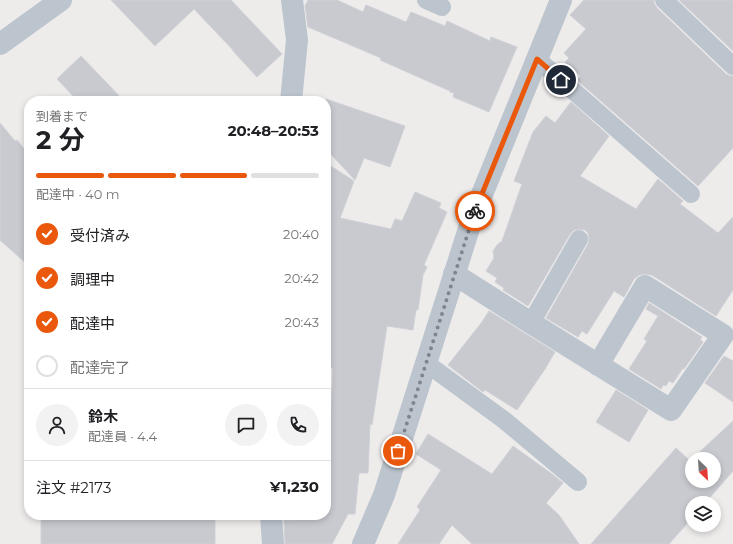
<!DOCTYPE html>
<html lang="ja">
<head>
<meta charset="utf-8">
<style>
	body { margin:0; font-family:Montserrat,"Noto Sans JP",sans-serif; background:#f2f2f2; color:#202124; height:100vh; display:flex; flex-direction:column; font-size:15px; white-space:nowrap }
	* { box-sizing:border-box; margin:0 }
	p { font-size:13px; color:#757577 }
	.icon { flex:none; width:22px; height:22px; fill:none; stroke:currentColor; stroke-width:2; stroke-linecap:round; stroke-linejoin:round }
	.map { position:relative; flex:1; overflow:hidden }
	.details { position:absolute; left:24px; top:96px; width:307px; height:424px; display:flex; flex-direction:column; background:#fff; border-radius:16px; box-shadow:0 2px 6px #0003 }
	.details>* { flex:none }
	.needle { width:26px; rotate:155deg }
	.buttons { position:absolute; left:685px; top:452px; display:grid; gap:8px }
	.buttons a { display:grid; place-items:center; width:36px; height:36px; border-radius:50%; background:#fff; box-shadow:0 2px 6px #0003; font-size:20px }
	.pin { position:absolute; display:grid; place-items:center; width:34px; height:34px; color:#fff; margin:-17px; border:2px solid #fff; border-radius:50%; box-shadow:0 1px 4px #0007 }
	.courier { position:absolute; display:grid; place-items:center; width:40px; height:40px; margin:-20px; border:3px solid #ea580c; border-radius:50%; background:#fff; color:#222; box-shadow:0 1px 5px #0007 }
	.overview em { font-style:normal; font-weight:700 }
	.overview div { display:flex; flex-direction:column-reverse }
	.overview { display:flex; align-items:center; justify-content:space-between; height:68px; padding:0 12px }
	h1 { font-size:26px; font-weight:700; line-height:30px }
	.bar { display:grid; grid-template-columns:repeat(4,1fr); gap:6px 4px; align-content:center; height:48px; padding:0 12px }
	.bar i { height:5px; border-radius:3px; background:#e0e0e0 }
	.bar .on { background:#ea580c }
	.bar p { grid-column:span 4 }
	.line { display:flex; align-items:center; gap:10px; padding:0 12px; border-top:1px solid #e0e0e0 }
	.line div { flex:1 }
	.round { display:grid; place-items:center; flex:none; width:42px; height:42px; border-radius:21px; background:#f2f2f2 }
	ol { padding:0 12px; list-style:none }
	li { display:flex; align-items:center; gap:12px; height:44px }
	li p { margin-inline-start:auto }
	li .icon { padding:4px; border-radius:50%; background:#ea580c; color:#fff; stroke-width:4 }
	li:last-child { color:#757577 }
	li i { width:22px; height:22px; border:2px solid #e0e0e0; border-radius:50% }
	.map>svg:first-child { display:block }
	.building { fill:#c8cad0; stroke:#cfd1d7 }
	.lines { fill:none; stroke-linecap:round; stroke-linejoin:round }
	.service { stroke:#bcc5ce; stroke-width:18 }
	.minor { stroke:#bcc5ce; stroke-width:22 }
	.tertiary { stroke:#bcc5ce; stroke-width:22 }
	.done { stroke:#80858b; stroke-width:4; stroke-dasharray:0 7.2 }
	.route { stroke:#ea580c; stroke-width:5 }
</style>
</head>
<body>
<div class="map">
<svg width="733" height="544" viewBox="0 0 733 544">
	<rect width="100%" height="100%" fill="#eeebeb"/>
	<!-- building -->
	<g class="building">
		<path d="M111 0H231L282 54 257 77 233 51V50L194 9 155 46Z"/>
		<path d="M308 0H337L363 12 366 5 406 22 411 12 445 26 447 21 490 41 491 37 517 47 489 112 453 97 454 93 450 92V91L380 60 381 58 308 27 305 6Z"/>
		<path d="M584 0H654V3L657 8 726 74 730 76H733V148L698 186 577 80 581 76 565 62 569 58 564 53 586 29 570 15Z"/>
		<path d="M679 0H733V51Z"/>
		<path d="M81 56 124 101H78L57 79Z"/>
		<path d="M326 99 405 126 390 167 364 158 355 180 326 149Z"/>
		<path d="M571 102 609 136 580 176 636 209 658 179 683 201 680 204 718 233 733 217V290L716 316 652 275 645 274 639 275 634 279 624 297 614 291 587 334 582 331 578 337 546 318 588 244 589 239 588 233 585 230 579 229 574 230 570 234 528 306 503 290 504 288 495 282 497 278 486 271 494 258 493 251 497 245 502 241 522 184 514 181 533 132 546 116 555 123Z"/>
		<path d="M0 123 15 141 17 140 29 155V266L0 240Z"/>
		<path d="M326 163 354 181 340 218 391 229 395 219 402 221 415 192 441 203 439 208 447 212 424 265 427 267 423 275 418 310H416L413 330 387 326 372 425 370 424 368 473H359L355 514H348L332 544H285L284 520H296V515H326V473H327L329 429H330L333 368 326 367Z"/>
		<path d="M649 303 702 337 700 340 703 342 684 369 683 368 673 383 669 381 666 386 663 385 661 389 629 369 647 341 644 339 658 316 646 309Z"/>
		<path d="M489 311 555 352 545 369 517 410 485 390 483 392 448 365 482 322Z"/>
		<path d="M724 356 733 361V402L705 383Z"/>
		<path d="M616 390 648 410 629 442 596 422Z"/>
		<path d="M733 421V471L705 503H692V518L669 544H591L676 448 690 461 692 459V481H714V459H692Z"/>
		<path d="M428 434 492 474 513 446 552 474 563 483 546 503 559 515 579 544H472L452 525 439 544H398L420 510 417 507 441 470 416 454Z"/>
		<rect x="41" y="515" width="174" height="29"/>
	</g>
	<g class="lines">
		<!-- service -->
		<g class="service">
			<path d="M426 0 442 7"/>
			<path d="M664 0 733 66"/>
			<path d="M537 59 691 194"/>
			<path d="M531 323 579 239"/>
			<path d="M426 363 504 420 578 482"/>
		</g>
		<!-- minor -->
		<g class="minor">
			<path d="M0 44 61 0"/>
			<path d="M291 101 297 40 292 0"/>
			<path d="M454 274 531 323 671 410 723 335 645 286 598 365"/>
			<path d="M271 515 273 544"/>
		</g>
		<!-- tertiary -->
		<path class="tertiary" d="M363 544 384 495 472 219 561 0"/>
	</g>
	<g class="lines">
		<!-- done -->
		<path class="done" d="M398 451 475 211"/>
		<!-- route -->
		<path class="route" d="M475 211 537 59 561 80"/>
	</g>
</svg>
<div class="buttons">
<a><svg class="needle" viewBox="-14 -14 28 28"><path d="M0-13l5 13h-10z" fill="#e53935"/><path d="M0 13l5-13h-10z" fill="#757577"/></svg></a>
<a><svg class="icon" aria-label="layers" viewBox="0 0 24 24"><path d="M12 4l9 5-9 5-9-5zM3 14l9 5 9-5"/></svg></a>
</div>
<div class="pin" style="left:398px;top:451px;background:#ea580c"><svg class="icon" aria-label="bag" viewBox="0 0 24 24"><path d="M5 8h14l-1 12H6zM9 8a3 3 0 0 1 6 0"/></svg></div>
<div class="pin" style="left:561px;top:80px;background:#1f2937"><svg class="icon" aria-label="home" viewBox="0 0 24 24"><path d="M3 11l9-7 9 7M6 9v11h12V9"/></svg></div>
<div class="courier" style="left:475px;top:211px"><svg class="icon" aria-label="bike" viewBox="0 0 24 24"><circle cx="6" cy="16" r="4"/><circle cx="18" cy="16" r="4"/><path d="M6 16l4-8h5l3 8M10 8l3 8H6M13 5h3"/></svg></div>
<section class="details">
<div class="overview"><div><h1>2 分</h1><p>到着まで</p></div><em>20:48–20:53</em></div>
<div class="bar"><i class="on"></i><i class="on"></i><i class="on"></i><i></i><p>配達中 · 40 m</p></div>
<ol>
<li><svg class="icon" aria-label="check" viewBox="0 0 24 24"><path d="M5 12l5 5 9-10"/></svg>受付済み<p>20:40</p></li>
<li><svg class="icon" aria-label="check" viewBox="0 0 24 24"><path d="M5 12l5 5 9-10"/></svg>調理中<p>20:42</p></li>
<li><svg class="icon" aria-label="check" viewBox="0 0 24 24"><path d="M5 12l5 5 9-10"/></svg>配達中<p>20:43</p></li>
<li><i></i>配達完了</li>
</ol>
<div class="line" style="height:72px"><a class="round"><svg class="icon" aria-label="person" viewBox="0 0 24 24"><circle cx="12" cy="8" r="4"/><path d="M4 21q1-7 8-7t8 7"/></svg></a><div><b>鈴木</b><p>配達員 · 4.4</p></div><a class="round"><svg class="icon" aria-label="chat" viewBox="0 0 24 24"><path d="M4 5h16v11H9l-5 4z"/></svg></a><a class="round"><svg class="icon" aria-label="phone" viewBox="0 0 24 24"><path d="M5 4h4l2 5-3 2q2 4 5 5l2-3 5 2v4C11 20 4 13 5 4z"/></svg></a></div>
<div class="line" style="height:52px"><div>注文 #2173</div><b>¥1,230</b></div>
</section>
</div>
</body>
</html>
